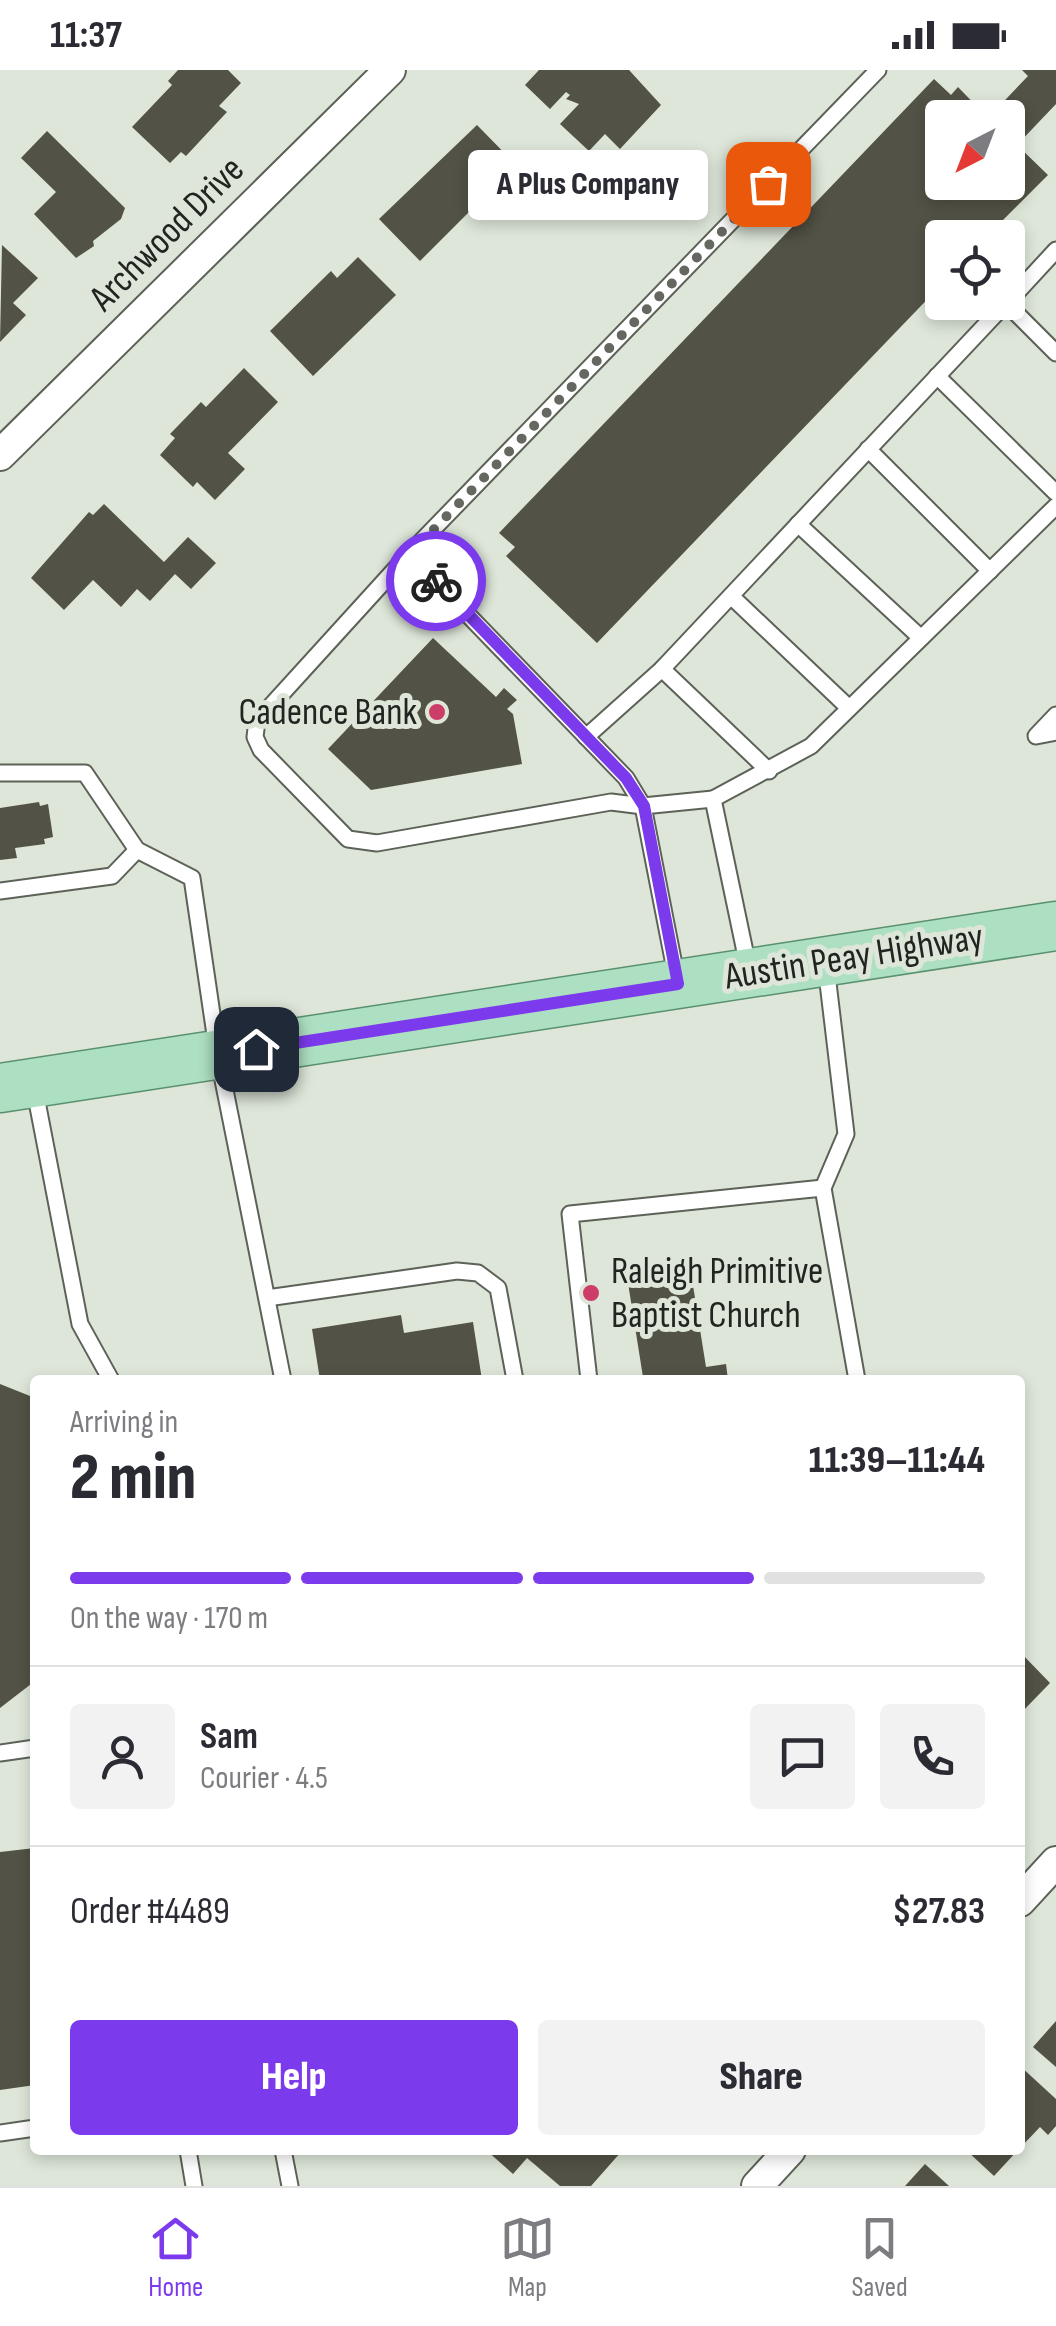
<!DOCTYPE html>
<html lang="en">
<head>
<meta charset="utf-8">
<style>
	body { margin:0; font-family:"Sofia Sans Condensed",sans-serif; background:#f2f2f3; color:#2b2b33; height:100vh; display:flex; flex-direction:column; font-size:38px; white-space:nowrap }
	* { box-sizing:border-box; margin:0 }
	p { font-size:32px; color:#7c7c81 }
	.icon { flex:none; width:55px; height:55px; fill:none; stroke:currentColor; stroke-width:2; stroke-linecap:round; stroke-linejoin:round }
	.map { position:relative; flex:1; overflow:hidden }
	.drawer { position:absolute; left:30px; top:1305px; width:995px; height:780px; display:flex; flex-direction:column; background:#fff; border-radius:10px; box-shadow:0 5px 15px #0003 }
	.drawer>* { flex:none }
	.needle { width:65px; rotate:222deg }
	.controls { position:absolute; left:925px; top:30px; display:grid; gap:20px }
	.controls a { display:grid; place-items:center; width:100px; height:100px; border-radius:10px; background:#fff; box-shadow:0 5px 15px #0003; font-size:50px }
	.pin { position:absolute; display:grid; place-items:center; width:85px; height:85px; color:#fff; margin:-42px; border-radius:20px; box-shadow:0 5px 15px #0006 }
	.courier { position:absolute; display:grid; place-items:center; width:100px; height:100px; margin:-50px; border:8px solid #7c3aed; border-radius:50%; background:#fff; color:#222; box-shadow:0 2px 12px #0007 }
	.bubble { position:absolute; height:70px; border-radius:10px; background:#fff; box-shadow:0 5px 15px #0003; font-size:32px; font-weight:800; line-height:70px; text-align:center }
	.headline em { font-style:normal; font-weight:800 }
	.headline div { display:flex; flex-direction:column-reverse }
	.headline { display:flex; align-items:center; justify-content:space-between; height:170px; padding:0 40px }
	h1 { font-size:65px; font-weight:800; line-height:75px }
	.bar { display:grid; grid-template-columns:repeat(4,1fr); gap:15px 10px; align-content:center; height:120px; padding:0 40px }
	.bar i { height:12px; border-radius:8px; background:#e1e1e2 }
	.bar .current { background:#7c3aed }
	.bar p { grid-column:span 4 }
	.line { display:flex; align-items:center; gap:25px; padding:0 40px; border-top:2px solid #e1e1e2 }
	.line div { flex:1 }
	.round { display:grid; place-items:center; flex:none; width:105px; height:105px; border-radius:10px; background:#f2f2f3 }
	.button { display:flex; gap:20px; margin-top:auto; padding:20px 40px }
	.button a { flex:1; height:115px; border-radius:10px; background:#7c3aed; color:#fff; font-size:40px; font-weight:800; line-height:115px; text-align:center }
	.button a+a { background:#f2f2f3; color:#2b2b33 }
	.status { display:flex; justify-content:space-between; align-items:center; height:70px; padding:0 50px; background:#fff; direction:ltr }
	.status svg { height:28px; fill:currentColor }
	.menu { display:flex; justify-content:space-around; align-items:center; height:140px; border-top:2px solid #e1e1e2; background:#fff; font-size:28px; color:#7c7c81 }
	.menu a { display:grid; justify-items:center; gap:5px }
	.menu .current { color:#7c3aed }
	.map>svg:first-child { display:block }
	.building { fill:#525246 }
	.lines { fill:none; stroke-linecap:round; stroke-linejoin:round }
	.service-casing { stroke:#5c6257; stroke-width:19 }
	.minor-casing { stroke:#5c6257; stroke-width:34 }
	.primary-casing { stroke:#59916f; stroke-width:51 }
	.service { stroke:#fff; stroke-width:15 }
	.minor { stroke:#fff; stroke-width:30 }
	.primary { stroke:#ade0c2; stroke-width:48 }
	.done { stroke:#646861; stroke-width:10; stroke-dasharray:0 18 }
	.route { stroke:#7c3aed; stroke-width:12 }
	.poi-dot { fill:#cc3e68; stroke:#dee6d9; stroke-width:4 }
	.labels { text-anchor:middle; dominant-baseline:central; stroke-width:10; stroke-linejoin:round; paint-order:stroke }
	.street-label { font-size:38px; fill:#222420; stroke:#dee6d9 }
	.poi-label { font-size:38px; fill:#222420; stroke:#dee6d9; text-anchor:end }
</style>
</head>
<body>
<div class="status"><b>11:37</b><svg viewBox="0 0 49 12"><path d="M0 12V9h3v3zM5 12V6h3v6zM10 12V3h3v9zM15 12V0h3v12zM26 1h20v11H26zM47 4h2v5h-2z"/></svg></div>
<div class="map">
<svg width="1056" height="2116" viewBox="0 0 1056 2116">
	<rect width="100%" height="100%" fill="#dee6d9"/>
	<!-- building -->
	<g class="building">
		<path d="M178 0H228L241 13 219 36 227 42 186 86 181 82 170 93 132 57 172 15 168 11Z"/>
		<path d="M539 0H629L661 35 620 79 605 64 589 81 560 54 579 34 566 29 570 25 566 22 550 39 525 15Z"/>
		<path d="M1022 0H1056V34L1017 75 1048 105 985 168H942V214L597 573 506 486 515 477 499 463 934 9 951 25 958 17 988 48H942V112H1008V48H988L1028 6Z"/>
		<path d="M477 55 516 95 420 191 379 149Z"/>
		<path d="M47 61 125 138 121 149 93 171 94 176 76 188 34 144 56 122 21 88Z"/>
		<path d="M2 175 38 208 13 233 26 245 0 272Z"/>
		<path d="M358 187 396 225 313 306 270 261 331 201 337 208Z"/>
		<path d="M244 298 278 332 228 383 245 399 215 430 197 412 193 417 160 385 175 368 170 364 201 332 206 337Z"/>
		<path d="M104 434 164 492 188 467 216 493 191 519 175 504 150 531 137 519 121 537 93 510 64 540 31 508 89 442 93 445Z"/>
		<path d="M433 568 496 627 504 618 517 630 507 639 513 644 522 694 371 720 328 679Z"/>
		<path d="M39 732 40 736 48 734 53 767 44 769 45 774 15 778 17 788 0 790V738Z"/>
		<path d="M691 1203 706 1297 726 1294 728 1310H635L643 1307 628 1213Z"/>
		<path d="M401 1245 404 1263 473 1252 482 1310H320L312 1259Z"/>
		<path d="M0 1314 35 1328V1611L0 1638Z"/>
		<path d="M1020 1582 1050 1613 1020 1644Z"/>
		<path d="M35 1778V2015L0 2020V1782Z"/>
		<path d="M1056 1951V1997L1033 1977Z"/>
		<path d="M1020 1996 1056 2029V2056L1048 2065 1040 2057 1020 2078Z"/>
		<path d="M486 2080H619L621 2082 591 2116H560L527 2088 513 2104Z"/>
		<path d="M966 2080H1018L994 2106Z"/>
		<path d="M925 2094 949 2116H905Z"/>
	</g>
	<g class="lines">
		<!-- service casing -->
		<g class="service-casing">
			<g id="service">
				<path d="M1008 232 1056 180"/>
				<path d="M1006 233 1056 283"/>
				<path d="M937 306 1056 423"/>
				<path d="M868 379 990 501"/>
				<path d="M798 454 921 568"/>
				<path d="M409 484 257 651 255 667 261 680 348 769 377 773 611 732 643 736 713 729"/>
				<path d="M731 526 849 638"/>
				<path d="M1056 645 1036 666 1056 662"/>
				<path d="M586 667 662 599"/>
				<path d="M769 701 662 599 1007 232"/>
				<path d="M0 703H85L137 780 192 808 218 985 283 1310"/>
				<path d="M0 821 112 806 137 780"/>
				<path d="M748 896 713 729 811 676 1056 436"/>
				<path d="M826 896 846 1064 823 1118 857 1310"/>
				<path d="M677 910 643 736 626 708 409 484 878 0"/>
				<path d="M34 1016 80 1254 111 1310"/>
				<path d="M267 1228 457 1201 478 1203 498 1218 515 1310"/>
				<path d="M589 1310 570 1144 823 1118"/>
				<path d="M0 1683 35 1678"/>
				<path d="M0 2063 35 2058"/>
				<path d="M188 2080 194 2116"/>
				<path d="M283 2080 290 2116"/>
			</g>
		</g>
		<!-- minor casing -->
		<g class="minor-casing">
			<g id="minor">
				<path d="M0 385 390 0"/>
				<path d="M1020 1831 1056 1792"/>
				<path d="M757 2116 790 2080"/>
			</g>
		</g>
		<!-- primary casing -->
		<g class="primary-casing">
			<path id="primary" d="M0 1018 1056 856"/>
		</g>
		<!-- service -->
		<use href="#service" class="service"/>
		<!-- minor -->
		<use href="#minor" class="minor"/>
		<!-- primary -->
		<use href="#primary" class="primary"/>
	</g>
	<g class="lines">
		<!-- done -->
		<path class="done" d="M436 511 410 484 768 114"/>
		<!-- route -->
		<path class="route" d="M256 979 678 914 644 736 626 708 436 511"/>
	</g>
	<!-- markers -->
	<g class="poi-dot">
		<circle cx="437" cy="642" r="10"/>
		<circle cx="591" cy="1223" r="10"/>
	</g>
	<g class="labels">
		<!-- street labels -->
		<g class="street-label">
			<text transform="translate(167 164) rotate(-45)">Archwood Drive</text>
			<text transform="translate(854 887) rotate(-9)">Austin Peay Highway</text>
		</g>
		<!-- poi labels -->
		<g class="poi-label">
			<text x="417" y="642">Cadence Bank</text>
			<text x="611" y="1201" text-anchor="start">Raleigh Primitive<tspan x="611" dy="44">Baptist Church</tspan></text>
		</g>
	</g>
</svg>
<div class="controls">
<a><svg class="needle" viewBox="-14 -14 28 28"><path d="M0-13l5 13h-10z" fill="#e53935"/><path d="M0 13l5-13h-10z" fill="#7c7c81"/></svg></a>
<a><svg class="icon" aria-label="locate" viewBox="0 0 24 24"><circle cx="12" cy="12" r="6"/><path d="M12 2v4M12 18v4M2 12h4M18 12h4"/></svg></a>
</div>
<div class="pin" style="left:768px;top:114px;background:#ea580c"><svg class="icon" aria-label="bag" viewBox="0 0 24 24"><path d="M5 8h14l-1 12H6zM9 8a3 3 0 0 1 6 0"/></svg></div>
<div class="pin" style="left:256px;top:979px;background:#1f2937"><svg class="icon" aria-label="home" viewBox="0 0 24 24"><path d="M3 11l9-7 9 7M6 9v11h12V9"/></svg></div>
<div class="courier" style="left:436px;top:511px"><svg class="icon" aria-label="bike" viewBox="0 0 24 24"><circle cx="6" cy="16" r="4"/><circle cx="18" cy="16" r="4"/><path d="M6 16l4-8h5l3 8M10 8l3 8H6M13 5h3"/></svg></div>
<div class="bubble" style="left:468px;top:80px;width:240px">A Plus Company</div>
<section class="drawer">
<div class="headline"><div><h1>2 min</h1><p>Arriving in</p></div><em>11:39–11:44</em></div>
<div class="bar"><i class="current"></i><i class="current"></i><i class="current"></i><i></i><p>On the way · 170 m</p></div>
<div class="line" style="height:180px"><a class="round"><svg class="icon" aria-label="person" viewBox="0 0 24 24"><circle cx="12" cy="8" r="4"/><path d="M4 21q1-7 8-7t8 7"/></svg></a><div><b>Sam</b><p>Courier · 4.5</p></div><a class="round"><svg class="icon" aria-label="chat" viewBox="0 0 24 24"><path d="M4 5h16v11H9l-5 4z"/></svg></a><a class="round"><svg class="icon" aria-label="phone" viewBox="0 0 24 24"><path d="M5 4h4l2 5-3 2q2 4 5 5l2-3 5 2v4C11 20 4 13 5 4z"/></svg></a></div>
<div class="line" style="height:130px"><div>Order #4489</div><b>$27.83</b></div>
<div class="button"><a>Help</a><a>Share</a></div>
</section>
</div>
<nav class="menu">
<a class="current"><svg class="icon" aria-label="home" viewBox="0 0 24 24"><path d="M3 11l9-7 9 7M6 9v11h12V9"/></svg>Home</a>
<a><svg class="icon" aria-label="map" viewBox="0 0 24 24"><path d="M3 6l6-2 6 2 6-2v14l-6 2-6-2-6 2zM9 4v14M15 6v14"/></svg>Map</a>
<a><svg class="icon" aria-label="saved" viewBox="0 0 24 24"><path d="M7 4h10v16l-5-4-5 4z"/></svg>Saved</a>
</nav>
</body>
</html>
